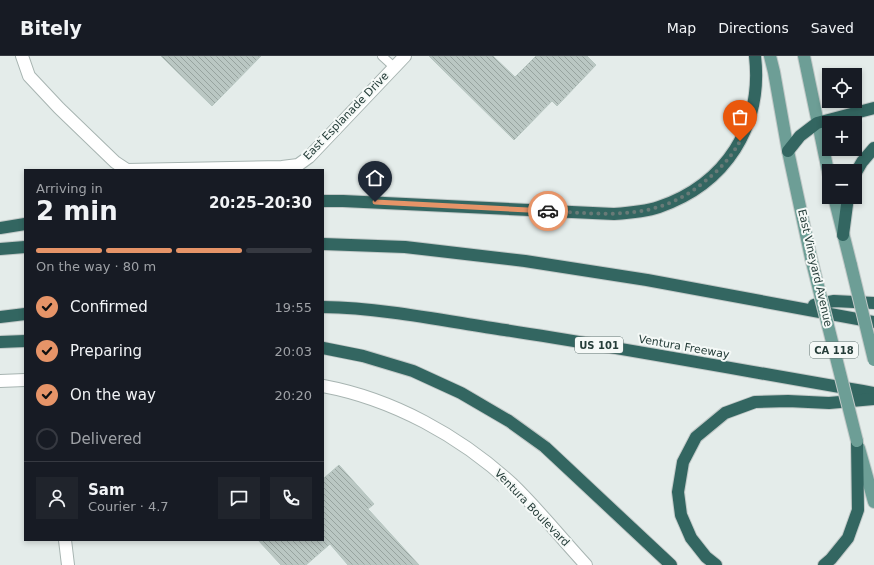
<!DOCTYPE html>
<html lang="en">
<head>
<meta charset="utf-8">
<style>
	body { margin:0; font-family:"DejaVu Sans",sans-serif; background:#20242c; color:#f1f3f6; height:100vh; display:flex; flex-direction:column; font-size:15px; white-space:nowrap }
	* { box-sizing:border-box; margin:0 }
	p { font-size:13px; color:#9ea1a6 }
	.icon { flex:none; width:22px; height:22px; fill:none; stroke:currentColor; stroke-width:2; stroke-linecap:round; stroke-linejoin:round }
	.map { position:relative; flex:1; overflow:hidden }
	.drawer { position:absolute; left:24px; top:113px; width:300px; height:372px; display:flex; flex-direction:column; background:#171b24; border-radius:0px; box-shadow:0 2px 6px #0003 }
	.drawer>* { flex:none }
	.controls { position:absolute; left:822px; top:12px; display:grid; gap:8px }
	.controls a { display:grid; place-items:center; width:40px; height:40px; border-radius:0px; background:#171b24; box-shadow:0 2px 6px #0003; font-size:20px }
	.pin { position:absolute; display:grid; place-items:center; width:34px; height:34px; color:#fff; margin:-41px -17px; border-radius:50% 50% 50% 0; rotate:-45deg; box-shadow:0 0 4px #0007 }
	.pin .icon { rotate:45deg }
	.courier { position:absolute; display:grid; place-items:center; width:40px; height:40px; margin:-20px; border:3px solid #e69468; border-radius:50%; background:#fff; color:#222; box-shadow:0 1px 5px #0007 }
	.head em { font-style:normal; font-weight:800 }
	.head div { display:flex; flex-direction:column-reverse }
	.head { display:flex; align-items:center; justify-content:space-between; height:68px; padding:0 12px }
	h1 { font-size:26px; font-weight:800; line-height:30px }
	.bar { display:grid; grid-template-columns:repeat(4,1fr); gap:6px 4px; align-content:center; height:48px; padding:0 12px }
	.bar i { height:5px; border-radius:3px; background:#363941 }
	.bar .active { background:#e69468 }
	.bar p { grid-column:span 4 }
	.line { display:flex; align-items:center; gap:10px; padding:0 12px; border-top:1px solid #363941 }
	.line div { flex:1 }
	.round { display:grid; place-items:center; flex:none; width:42px; height:42px; border-radius:0px; background:#20242c }
	ol { padding:0 12px; list-style:none }
	li { display:flex; align-items:center; gap:12px; height:44px }
	li p { margin-inline-start:auto }
	li .icon { padding:4px; border-radius:50%; background:#e69468; color:#111; stroke-width:4 }
	li:last-child { color:#9ea1a6 }
	li i { width:22px; height:22px; border:2px solid #363941; border-radius:50% }
	header { display:flex; align-items:center; gap:24px; box-sizing:border-box; height:56px; padding:0 20px; background:#171b24; border-bottom:1px solid #363941 }
	header strong { font-size:19px }
	nav { display:flex; gap:22px; margin-inline-start:auto; font-size:14px }
	.map>svg:first-child { display:block }
	.building { fill:url(#building-back-hatch); stroke:#b7c6c1 }
	.lines { fill:none; stroke-linecap:round; stroke-linejoin:round }
	.service-casing { stroke:#a7b4b1; stroke-width:10 }
	.minor-casing { stroke:#a7b4b1; stroke-width:14 }
	.tertiary-casing { stroke:#a7b4b1; stroke-width:14 }
	.primary-casing { stroke:#c2c9c8; stroke-width:14 }
	.motorway-casing { stroke:#c2c9c8; stroke-width:14 }
	.service { stroke:#fff; stroke-width:8 }
	.minor { stroke:#fff; stroke-width:12 }
	.tertiary { stroke:#fff; stroke-width:12 }
	.primary { stroke:#6d9e96; stroke-width:12 }
	.motorway { stroke:#336661; stroke-width:12 }
	.primary-bridge-casing { stroke:#c2c9c8; stroke-width:14; stroke-linecap:butt }
	.primary-bridge { stroke:#6d9e96; stroke-width:12 }
	.done { stroke:#687a77; stroke-width:4; stroke-dasharray:0 7.2 }
	.route { stroke:#e69468; stroke-width:5 }
	.labels { text-anchor:middle; dominant-baseline:central; stroke-width:4; stroke-linejoin:round; paint-order:stroke }
	.shield { fill:#f5f9f7; stroke:#637572; stroke-width:1 }
	.shield-label { font-size:10px; font-weight:bold; fill:#253d39 }
	.street-label { font-size:11px; fill:#253d39; stroke:#f5f9f7 }
</style>
</head>
<body>
<header>
<strong>Bitely</strong>
<nav><a>Map</a><a>Directions</a><a>Saved</a></nav>
</header>
<div class="map">
<svg width="874" height="509" viewBox="0 0 874 509">
	<defs>
		<pattern id="building-back-hatch" width="6" height="6" patternUnits="userSpaceOnUse"><rect width="6" height="6" fill="#bac7c3"/><path d="M-1 5l2 2M0 0l6 6M5-1l2 2" fill="none" stroke="#97a39f"/></pattern>
	</defs>
	<rect width="100%" height="100%" fill="#e4ecea"/>
	<!-- building -->
	<g class="building">
		<path d="M161 0H261L212 50Z"/>
		<path d="M429 0H493L515 21 536 0H587L596 9 557 50 552 45 514 84Z"/>
		<path d="M339 409 374 448 368 453 419 509H348L330 488 306 509H281L258 484H323V423Z"/>
	</g>
	<g class="lines">
		<!-- service casing -->
		<g class="service-casing">
			<path id="service" d="M382 0 394 11"/>
		</g>
		<!-- minor casing -->
		<g class="minor-casing">
			<g id="minor">
				<path d="M22 0 29 20 59 52 115 106 127 114 282 111 298 109 309 101 405 0"/>
				<path d="M65 484 68 509"/>
			</g>
		</g>
		<!-- tertiary casing -->
		<g class="tertiary-casing">
			<g id="tertiary">
				<path d="M0 325 25 324"/>
				<path d="M323 330C393 343 460 380 512 428 538 453 561 482 586 509"/>
			</g>
		</g>
		<!-- primary casing -->
		<g class="primary-casing">
			<g id="primary">
				<path d="M770 0 774 16 788 95 811 202"/>
				<path d="M804 0 829 120"/>
				<path d="M834 141 851 209"/>
				<path d="M859 392 874 446"/>
			</g>
		</g>
		<!-- motorway casing -->
		<g class="motorway-casing">
			<g id="motorway">
				<path d="M788 95 800 80 817 67 874 52"/>
				<path d="M855 118 862 106 874 92"/>
				<path d="M323 145H343L614 158C629 157 644 156 659 151 726 128 763 70 755 0"/>
				<path d="M0 172 25 168"/>
				<path d="M843 179 848 141"/>
				<path d="M323 188 405 191 525 205 647 224 874 266"/>
				<path d="M0 193 25 191"/>
				<path d="M814 249 834 245 874 247"/>
				<path d="M323 251C384 252 445 265 505 274 629 293 751 316 874 337"/>
				<path d="M0 261 25 258"/>
				<path d="M0 286 25 285"/>
				<path d="M323 292 363 300 413 315 461 337 509 365 545 391 671 509"/>
				<path d="M716 509 706 501 691 482 681 459 678 436 683 406 696 381 725 357 755 346 788 345 829 347 874 343"/>
				<path d="M824 509 831 503 848 482 858 454 857 385"/>
			</g>
		</g>
		<!-- service -->
		<use href="#service" class="service"/>
		<!-- minor -->
		<use href="#minor" class="minor"/>
		<!-- tertiary -->
		<use href="#tertiary" class="tertiary"/>
		<!-- primary -->
		<use href="#primary" class="primary"/>
		<!-- motorway -->
		<use href="#motorway" class="motorway"/>
		<!-- primary-bridge casing -->
		<g class="primary-bridge-casing">
			<g id="primary-bridge">
				<path d="M811 202 857 385"/>
				<path d="M851 209 874 304"/>
			</g>
		</g>
		<!-- primary-bridge -->
		<use href="#primary-bridge" class="primary-bridge"/>
	</g>
	<g class="lines">
		<!-- done -->
		<path class="done" d="M548 155C606 158 656 166 704 126 719 114 731 102 740 85"/>
		<!-- route -->
		<path class="route" d="M375 146 548 155"/>
	</g>
	<g class="labels">
		<!-- shield labels -->
		<g class="shield">
			<rect x="575" y="281" width="48" height="16" rx="3"/>
			<rect x="810" y="286" width="48" height="16" rx="3"/>
		</g>
		<g class="shield-label">
			<text x="599" y="289">US 101</text>
			<text x="834" y="294">CA 118</text>
		</g>
		<!-- street labels -->
		<g class="street-label">
			<text transform="translate(346 60) rotate(-46)">East Esplanade Drive</text>
			<text transform="translate(815 212) rotate(77)">East Vineyard Avenue</text>
			<text transform="translate(684 291) rotate(10)">Ventura Freeway</text>
			<text transform="translate(532 452) rotate(46)">Ventura Boulevard</text>
		</g>
	</g>
</svg>
<div class="controls">
<a><svg class="icon" aria-label="locate" viewBox="0 0 24 24"><circle cx="12" cy="12" r="6"/><path d="M12 2v4M12 18v4M2 12h4M18 12h4"/></svg></a>
<a>+</a>
<a>−</a>
</div>
<div class="pin" style="left:740px;top:85px;background:#ea580c"><svg class="icon" aria-label="bag" viewBox="0 0 24 24"><path d="M5 8h14l-1 12H6zM9 8a3 3 0 0 1 6 0"/></svg></div>
<div class="pin" style="left:375px;top:146px;background:#1f2937"><svg class="icon" aria-label="home" viewBox="0 0 24 24"><path d="M3 11l9-7 9 7M6 9v11h12V9"/></svg></div>
<div class="courier" style="left:548px;top:155px"><svg class="icon" aria-label="car" viewBox="0 0 24 24"><path d="M5 17H2v-5l4-1 3-4h7l3 4 3 1v5h-3M9 17h6M6 11h13"/><circle cx="7" cy="17" r="2"/><circle cx="17" cy="17" r="2"/></svg></div>
<section class="drawer">
<div class="head"><div><h1>2 min</h1><p>Arriving in</p></div><em>20:25–20:30</em></div>
<div class="bar"><i class="active"></i><i class="active"></i><i class="active"></i><i></i><p>On the way · 80 m</p></div>
<ol>
<li><svg class="icon" aria-label="check" viewBox="0 0 24 24"><path d="M5 12l5 5 9-10"/></svg>Confirmed<p>19:55</p></li>
<li><svg class="icon" aria-label="check" viewBox="0 0 24 24"><path d="M5 12l5 5 9-10"/></svg>Preparing<p>20:03</p></li>
<li><svg class="icon" aria-label="check" viewBox="0 0 24 24"><path d="M5 12l5 5 9-10"/></svg>On the way<p>20:20</p></li>
<li><i></i>Delivered</li>
</ol>
<div class="line" style="height:72px"><a class="round"><svg class="icon" aria-label="person" viewBox="0 0 24 24"><circle cx="12" cy="8" r="4"/><path d="M4 21q1-7 8-7t8 7"/></svg></a><div><b>Sam</b><p>Courier · 4.7</p></div><a class="round"><svg class="icon" aria-label="chat" viewBox="0 0 24 24"><path d="M4 5h16v11H9l-5 4z"/></svg></a><a class="round"><svg class="icon" aria-label="phone" viewBox="0 0 24 24"><path d="M5 4h4l2 5-3 2q2 4 5 5l2-3 5 2v4C11 20 4 13 5 4z"/></svg></a></div>
</section>
</div>
</body>
</html>
